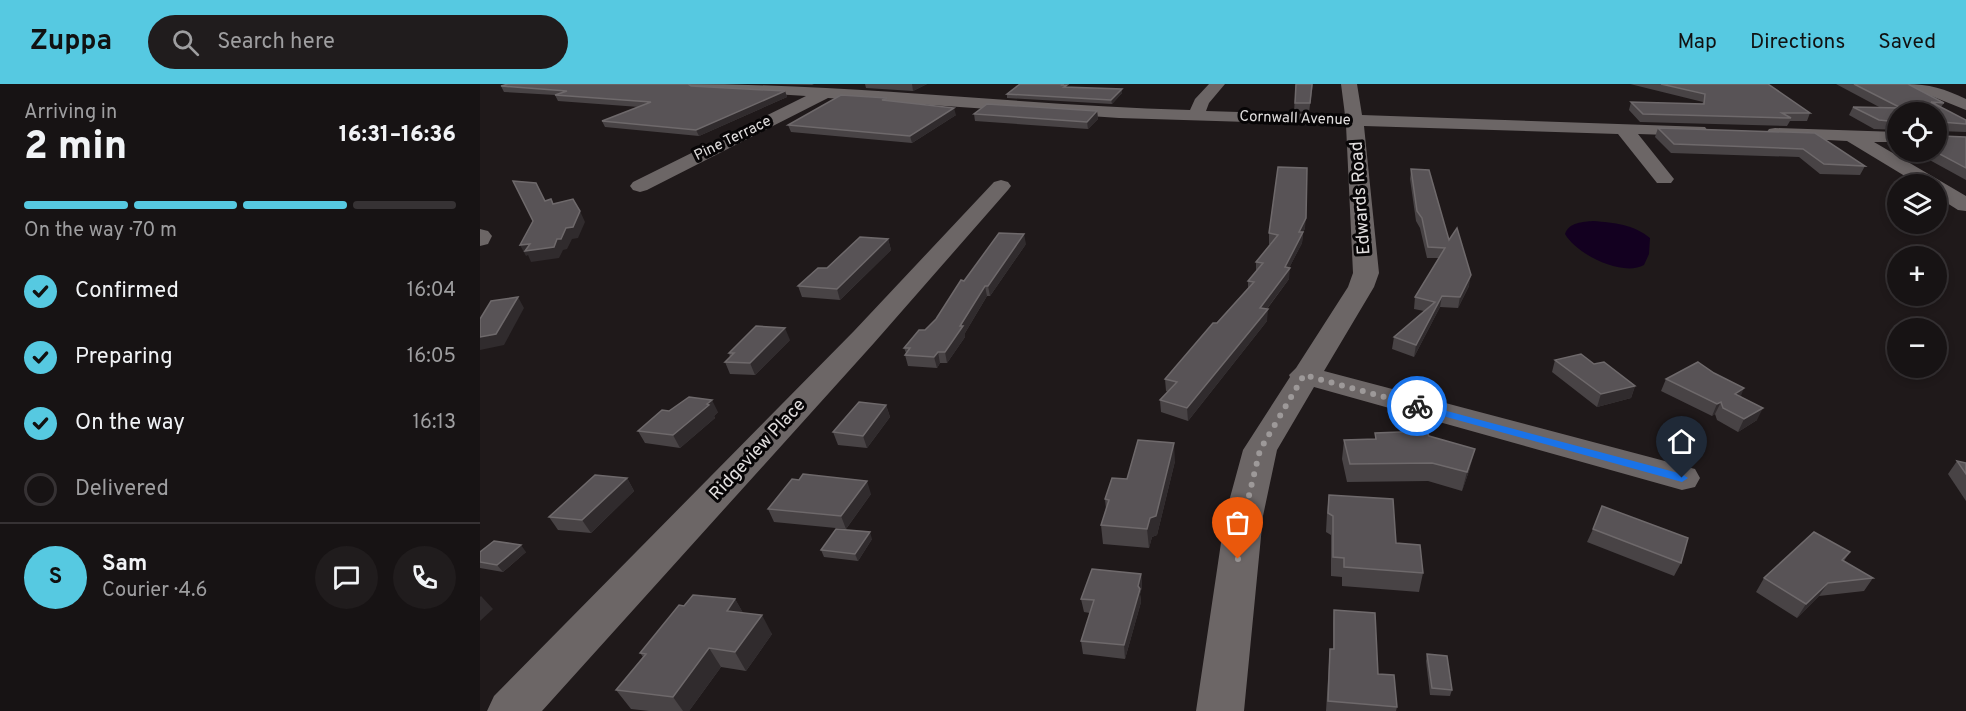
<!DOCTYPE html>
<html lang="en">
<head>
<meta charset="utf-8">
<style>
	body { margin:0; font-family:Overpass,sans-serif; background:#201c1d; color:#f1f3f6; height:100vh; display:flex; flex-direction:column; font-size:22px; white-space:nowrap }
	* { box-sizing:border-box; margin:0 }
	p { font-size:20px; color:#9e9ea0 }
	.icon { flex:none; width:33px; height:33px; fill:none; stroke:currentColor; stroke-width:2; stroke-linecap:round; stroke-linejoin:round }
	.map { position:relative; flex:1; overflow:hidden }
	.panel { display:flex; flex-direction:column; background:#171314; width:480px }
	.panel>* { flex:none }
	.controls { position:absolute; left:1407px; top:18px; display:grid; gap:12px }
	.controls a { display:grid; place-items:center; width:60px; height:60px; border-radius:50%; background:#171314; box-shadow:0 3px 9px #0003,0 0 0 2px #363234; font-size:30px }
	.pin { position:absolute; display:grid; place-items:center; width:51px; height:51px; color:#fff; margin:-62px -26px; border-radius:50% 50% 50% 0; rotate:-45deg; box-shadow:0 0 6px #0007 }
	.pin .icon { rotate:45deg }
	.courier { position:absolute; display:grid; place-items:center; width:60px; height:60px; margin:-30px; border:4px solid #1a73e8; border-radius:50%; background:#fff; color:#222; box-shadow:0 2px 8px #0007 }
	.summary em { font-style:normal; font-weight:800 }
	.summary div { display:flex; flex-direction:column-reverse }
	.summary { display:flex; align-items:center; justify-content:space-between; height:102px; padding:0 24px }
	h1 { font-size:39px; font-weight:800; line-height:45px }
	.bar { display:grid; grid-template-columns:repeat(4,1fr); gap:9px 6px; align-content:center; height:72px; padding:0 24px }
	.bar i { height:8px; border-radius:4px; background:#363234 }
	.bar .current { background:#56c9e1 }
	.bar p { grid-column:span 4 }
	.line { display:flex; align-items:center; gap:15px; padding:0 24px; border-top:2px solid #363234 }
	.line div { flex:1 }
	.round { display:grid; place-items:center; flex:none; width:63px; height:63px; border-radius:32px; background:#201c1d }
	ol { padding:0 24px; list-style:none }
	li { display:flex; align-items:center; gap:18px; height:66px }
	li p { margin-inline-start:auto }
	li .icon { padding:6px; border-radius:50%; background:#56c9e1; color:#111; stroke-width:4 }
	li:last-child { color:#9e9ea0 }
	li i { width:33px; height:33px; border:3px solid #363234; border-radius:50% }
	header { display:flex; align-items:center; gap:36px; box-sizing:border-box; height:84px; padding:0 30px; background:#56c9e1; color:#111 }
	header strong { font-size:28px }
	nav { display:flex; gap:33px; margin-inline-start:auto; font-size:21px }
	.search { width:420px; height:54px; background:#201c1d; display:flex; align-items:center; gap:15px; box-sizing:border-box; padding:0 21px; border-radius:33px; color:#9e9ea0; font-size:22px }
	main { display:flex; flex:1; min-height:0 }
	.map>svg:first-child { display:block }
	.water { fill:#130020 }
	.lines { fill:none; stroke-linecap:round; stroke-linejoin:round }
	.minor { fill:#6c6666; fill-rule:evenodd }
	.wall { fill:#484345 }
	.shaded-wall { fill:#302b2d }
	.building { fill:#585356; stroke:#6e696b; stroke-width:1.5 }
	.route { fill:#1a73e8 }
	.done { stroke:#9d9999; stroke-width:6; stroke-dasharray:0 10.8 }
	.labels { text-anchor:middle; dominant-baseline:central; stroke-width:6; stroke-linejoin:round; paint-order:stroke }
	.far-street-label { font-size:15px; fill:#e1dede; stroke:#070506 }
	.street-label { font-size:18px; fill:#e1dede; stroke:#070506 }
</style>
</head>
<body>
<header>
<strong>Zuppa</strong>
<div class="search"><svg class="icon" aria-label="search" viewBox="0 0 24 24"><circle cx="10" cy="10" r="6"/><path d="M15 15l6 6"/></svg>Search here</div>
<nav><a>Map</a><a>Directions</a><a>Saved</a></nav>
</header>
<main>
<section class="panel">
<div class="summary"><div><h1>2 min</h1><p>Arriving in</p></div><em>16:31–16:36</em></div>
<div class="bar"><i class="current"></i><i class="current"></i><i class="current"></i><i></i><p>On the way · 70 m</p></div>
<ol>
<li><svg class="icon" aria-label="check" viewBox="0 0 24 24"><path d="M5 12l5 5 9-10"/></svg>Confirmed<p>16:04</p></li>
<li><svg class="icon" aria-label="check" viewBox="0 0 24 24"><path d="M5 12l5 5 9-10"/></svg>Preparing<p>16:05</p></li>
<li><svg class="icon" aria-label="check" viewBox="0 0 24 24"><path d="M5 12l5 5 9-10"/></svg>On the way<p>16:13</p></li>
<li><i></i>Delivered</li>
</ol>
<div class="line" style="height:108px"><b class="round" style="background:#56c9e1;color:#111">S</b><div><b>Sam</b><p>Courier · 4.6</p></div><a class="round"><svg class="icon" aria-label="chat" viewBox="0 0 24 24"><path d="M4 5h16v11H9l-5 4z"/></svg></a><a class="round"><svg class="icon" aria-label="phone" viewBox="0 0 24 24"><path d="M5 4h4l2 5-3 2q2 4 5 5l2-3 5 2v4C11 20 4 13 5 4z"/></svg></a></div>
</section>
<div class="map">
<svg width="1486" height="627" viewBox="0 0 1486 627">
	<rect width="100%" height="100%" fill="#1f191a"/>
	<!-- water -->
	<path class="water" d="M1113 137C1135 139 1153 140 1170 154L1169 170 1164 181C1143 193 1097 171 1085 150 1089 138 1103 138 1113 137Z"/>
	<g class="lines">
		<!-- minor -->
		<g class="minor">
			<path d="M205 0C374 0 541 21 710 26L715 15 729 0H745L729 19 726 27 865 31 861 0H877L882 31 1225 43 1228 47 1225 51 1219 52 1158 50 1194 95 1191 99H1177L1138 50 884 42 899 189 894 203 844 287 1215 385 1220 394 1215 403 1202 406 834 303 797 366 783 432 764 627H716L745 432 763 366 810 293 809 291 816 284 868 203 873 189 866 41 639 34 348 14 167 106 160 108 153 106 150 102 153 98 326 12 213 5Z"/>
			<path d="M1426 0C1449 0 1465 5 1486 15V26L1429 3Z"/>
			<path d="M1295 44 1418 48V58H1394L1486 112V127L1478 126 1456 112V100H1438L1367 57 1289 53 1286 49 1289 45Z"/>
			<path d="M521 96 528 98 531 102 528 106 394 259 62 627H7L14 612 374 247 514 98Z"/>
			<path d="M0 145 8 147 12 152 8 160 0 162Z"/>
		</g>
	</g>
	<!-- wall -->
	<g class="wall">
		<path d="M290 0H334L332 1Z"/>
		<path d="M385 0H447L433 7 386 4Z"/>
		<path d="M816 0H833L829 28 814 27Z"/>
		<path d="M1150 0H1288L1330 29 1327 37H1310L1307 42 1160 38 1149 26 1151 18 1222 20 1223 18Z"/>
		<path d="M1356 0H1428L1464 19 1461 23 1486 36V48L1458 47V50L1461 52 1486 53V96L1435 68H1456L1418 28V46L1394 45 1369 31 1373 23 1401 24Z"/>
		<path d="M584 1 587 3 642 9 632 20 527 14V10Z"/>
		<path d="M21 2H211L305 7 307 13 219 52 125 43 122 37 159 23 78 17 75 11 24 8Z"/>
		<path d="M408 17 476 31 432 59 311 48 308 41Z"/>
		<path d="M617 27 618 35 608 45 495 37 494 30Z"/>
		<path d="M1178 44 1335 49 1385 82 1380 91 1340 90 1319 73 1191 69 1175 53Z"/>
		<path d="M931 85 969 156 989 202 978 224 960 223 934 273 912 265 914 253 944 227 934 225 935 213 959 174H947L940 144 936 137 930 95Z"/>
		<path d="M825 144 823 149 822 159 809 184V195L787 225V237L708 337 681 328 680 316 688 308 686 307 685 295 768 204V197L776 188V178L790 160H789V149Z"/>
		<path d="M408 155 411 166 360 216 322 213 318 202 347 184Z"/>
		<path d="M546 160 510 212H507L485 249V253L467 279H460L457 284 428 282 425 271 426 269 424 264 445 246 456 235 484 197Z"/>
		<path d="M310 256 275 291 250 290 245 278 250 273 249 269Z"/>
		<path d="M1075 276 1114 280 1155 302 1151 314 1117 323 1072 288Z"/>
		<path d="M1186 295 1261 312 1277 336 1258 348 1237 336 1235 330 1232 332 1181 307Z"/>
		<path d="M406 321 410 333 387 364 358 361 353 348Z"/>
		<path d="M189 327 238 328 234 332 235 334 200 364 165 359 158 347Z"/>
		<path d="M895 349 949 352 990 384 982 407 948 397 867 398 862 375 864 356 895 355Z"/>
		<path d="M695 377 677 451 672 453 669 464 623 460 621 441 626 425 625 415 647 395Z"/>
		<path d="M1477 377 1486 379V417L1468 390Z"/>
		<path d="M147 394 154 407 111 449 78 446 69 433Z"/>
		<path d="M391 410 366 445 294 438 288 425Z"/>
		<path d="M849 411 943 489 939 508 862 502V493L851 492V451L846 448 847 429Z"/>
		<path d="M1113 445 1201 479 1194 492 1107 458Z"/>
		<path d="M392 455 378 477 344 473 341 466Z"/>
		<path d="M0 468H46L23 488 0 484Z"/>
		<path d="M1370 468 1364 477 1393 494 1384 507 1339 512 1317 534 1276 508 1284 494Z"/>
		<path d="M661 490 662 503 660 510 661 518 645 575 603 570 601 557 610 529 604 528 601 515Z"/>
		<path d="M255 515 263 529 292 550 266 587 241 583 209 627H169L151 625 136 606 163 573 160 569 204 522Z"/>
		<path d="M854 526 898 590 917 623 916 627H846L849 578 850 565H853V539Z"/>
		<path d="M947 570 972 606 970 612 950 611 946 577Z"/>
	</g>
	<!-- shaded-wall -->
	<g class="shaded-wall">
		<path d="M432 0H447L433 7Z"/>
		<path d="M642 5V9L632 20 631 16Z"/>
		<path d="M305 7 307 13 219 52 216 46Z"/>
		<path d="M474 24 476 31 432 59 430 52Z"/>
		<path d="M617 27 618 35 608 45 607 38Z"/>
		<path d="M100 127 105 138 98 154 92 155 87 165 83 166 79 174 51 178 48 171 46 172 40 161 77 155Z"/>
		<path d="M826 134 825 144 823 149 822 159 808 186 810 184 809 195 779 235 780 224 805 183 819 148Z"/>
		<path d="M544 150 546 160 510 212 508 202Z"/>
		<path d="M408 155 411 166 360 216 357 205Z"/>
		<path d="M991 191 989 202 978 224 980 213Z"/>
		<path d="M505 202 507 212 485 249V253L467 279 465 268Z"/>
		<path d="M962 212 960 223 934 273 936 261Z"/>
		<path d="M38 213 44 224 24 261 0 266V253Z"/>
		<path d="M788 225 787 237 708 337 707 324Z"/>
		<path d="M305 244 310 256 275 291 270 279Z"/>
		<path d="M458 268 460 279 457 284 454 273Z"/>
		<path d="M1155 302 1151 314 1117 323 1121 310Z"/>
		<path d="M1264 304 1259 317 1255 310Z"/>
		<path d="M232 316 238 328 234 332 235 334 200 364 193 351Z"/>
		<path d="M1241 318 1235 330 1232 332 1237 320Z"/>
		<path d="M406 321 410 333 387 364 383 352Z"/>
		<path d="M1283 324 1277 336 1258 348 1264 335Z"/>
		<path d="M694 359 695 377 677 451 672 453 669 464 667 445Z"/>
		<path d="M995 365 990 384 982 407 987 388Z"/>
		<path d="M147 394 154 407 111 449 102 436Z"/>
		<path d="M387 397 391 410 366 445 361 432Z"/>
		<path d="M390 448 392 455 378 477 375 470Z"/>
		<path d="M41 461 46 468 23 488 17 481Z"/>
		<path d="M661 490 662 503 660 510 661 518 645 575 644 561Z"/>
		<path d="M1348 499 1339 512 1317 534 1326 520Z"/>
		<path d="M1 512 13 525 0 537V513Z"/>
		<path d="M255 515 266 534 247 527Z"/>
		<path d="M282 531 292 550 266 587 255 568Z"/>
		<path d="M229 564 241 583 209 627H203L193 613Z"/>
	</g>
	<!-- building -->
	<g class="building">
		<path d="M28 0H208L211 2 305 7 216 46 122 37 171 18 75 11 87 7 21 2Z"/>
		<path d="M540 0H583L582 1H587L584 3 642 5 631 16 527 10Z"/>
		<path d="M816 0H832L830 19H815Z"/>
		<path d="M1181 0H1288L1330 29H1302L1311 34 1163 30 1151 18 1224 20 1225 10Z"/>
		<path d="M1374 0H1428L1464 19 1451 18 1486 36V40L1461 38 1458 40V50L1461 52 1486 53V84L1456 68V28H1418V38L1399 36 1373 23 1421 24Z"/>
		<path d="M361 11 407 14 402 16 474 24 430 52 308 41Z"/>
		<path d="M507 20 617 27 607 38 494 30Z"/>
		<path d="M1178 44 1335 49 1385 82 1344 80 1323 65 1194 60Z"/>
		<path d="M798 83 827 84 826 134 819 148H823L805 183 810 184 780 224 788 225 707 324 680 316 697 298 685 295 733 239H737L774 198 768 197 783 179 776 178 798 151 789 149Z"/>
		<path d="M931 85 949 86 969 156 977 144 991 191 980 213 962 212 936 261 914 253 955 218 935 213 965 164 948 163 942 134 937 127Z"/>
		<path d="M33 97 56 99 65 117 71 115 73 120 93 115 100 127 93 143 86 144 81 155H77L74 163 45 167 50 160 40 161 53 137Z"/>
		<path d="M519 149 544 150 508 202H505L480 242H483L465 268H458L454 273 425 271 430 264H424L439 246H445L456 235 481 196 484 197Z"/>
		<path d="M380 153 408 155 357 205 318 202 338 184H347Z"/>
		<path d="M38 213 16 250 0 253V235L11 217Z"/>
		<path d="M276 242 305 244 270 279 245 278 254 269H249Z"/>
		<path d="M1101 270 1114 280 1124 278 1155 302 1121 310 1075 276Z"/>
		<path d="M1218 278 1234 289 1264 304 1255 310 1283 324 1264 335 1243 324 1241 318 1237 320 1186 295Z"/>
		<path d="M209 313 232 316 227 320 229 321 193 351 158 347 182 326 189 327Z"/>
		<path d="M379 318 406 321 383 352 353 348Z"/>
		<path d="M946 347 949 352 995 365 987 388 952 379 870 380 864 356 896 355 895 349Z"/>
		<path d="M658 356 694 359 676 432 670 434 667 445 621 441 629 416 625 415 632 394 647 395Z"/>
		<path d="M1477 377 1486 379V390Z"/>
		<path d="M323 390 387 397 361 432 288 425 312 395 319 396Z"/>
		<path d="M115 391 147 394 102 436 69 433Z"/>
		<path d="M849 411 913 415 916 459 940 461 943 489 864 483V474L853 473V432L848 429Z"/>
		<path d="M1122 422 1208 454 1201 479 1113 445Z"/>
		<path d="M356 445 390 448 375 470 341 466Z"/>
		<path d="M1334 448 1370 468 1362 476 1393 494 1348 499 1326 520 1284 494Z"/>
		<path d="M14 457 41 461 17 481 0 478V468Z"/>
		<path d="M612 485 661 490 658 502 660 505 644 561 601 557 614 516 601 515Z"/>
		<path d="M213 511 255 515 247 527 282 531 255 568 229 564 193 613 136 606 166 570 160 569 199 521 204 522Z"/>
		<path d="M854 526 895 529 898 590 914 591 917 623 848 617 850 565H854Z"/>
		<path d="M947 570 967 572 972 606 952 604Z"/>
	</g>
	<!-- route -->
	<path class="route" d="M937 319 1202 390 1208 394 1202 398 934 324V320Z"/>
	<g class="lines">
		<!-- done -->
		<path class="done" d="M758 475 764 432 780 366 824 291 937 322"/>
	</g>
	<g class="labels">
		<!-- far-street labels -->
		<g class="far-street-label">
			<text transform="translate(815 35) rotate(2)">Cornwall Avenue</text>
			<text transform="translate(253 55) rotate(-26)">Pine Terrace</text>
		</g>
		<!-- street labels -->
		<g class="street-label">
			<text transform="translate(881 114) rotate(-94)">Edwards Road</text>
			<text transform="translate(278 366) rotate(-47)">Ridgeview Place</text>
		</g>
	</g>
</svg>
<div class="controls">
<a><svg class="icon" aria-label="locate" viewBox="0 0 24 24"><circle cx="12" cy="12" r="6"/><path d="M12 2v4M12 18v4M2 12h4M18 12h4"/></svg></a>
<a><svg class="icon" aria-label="layers" viewBox="0 0 24 24"><path d="M12 4l9 5-9 5-9-5zM3 14l9 5 9-5"/></svg></a>
<a>+</a>
<a>−</a>
</div>
<div class="pin" style="left:758px;top:475px;background:#ea580c"><svg class="icon" aria-label="bag" viewBox="0 0 24 24"><path d="M5 8h14l-1 12H6zM9 8a3 3 0 0 1 6 0"/></svg></div>
<div class="pin" style="left:1202px;top:394px;background:#1f2937"><svg class="icon" aria-label="home" viewBox="0 0 24 24"><path d="M3 11l9-7 9 7M6 9v11h12V9"/></svg></div>
<div class="courier" style="left:937px;top:322px"><svg class="icon" aria-label="bike" viewBox="0 0 24 24"><circle cx="6" cy="16" r="4"/><circle cx="18" cy="16" r="4"/><path d="M6 16l4-8h5l3 8M10 8l3 8H6M13 5h3"/></svg></div>
</div>
</main>
</body>
</html>
